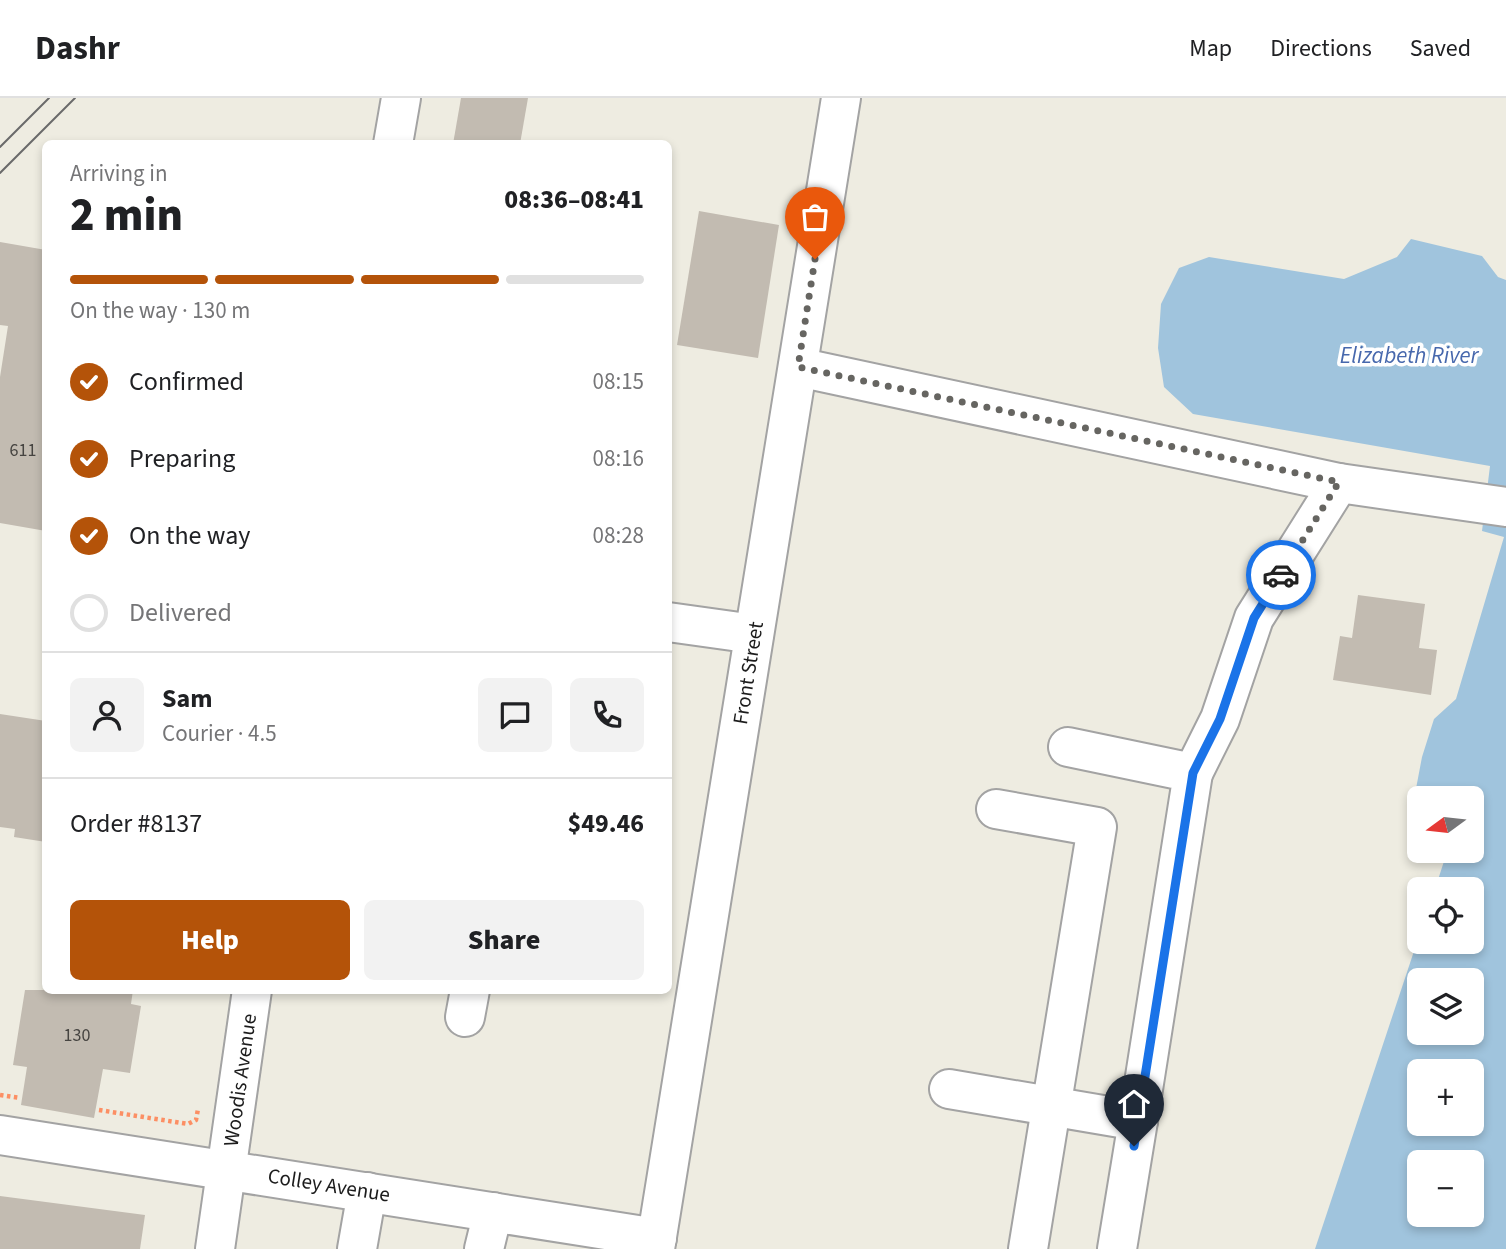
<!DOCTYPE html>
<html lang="en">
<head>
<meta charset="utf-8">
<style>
	body { margin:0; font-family:"Source Sans 3",sans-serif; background:#f2f2f2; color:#202124; height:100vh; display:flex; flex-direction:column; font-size:26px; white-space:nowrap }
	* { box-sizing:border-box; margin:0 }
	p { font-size:23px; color:#757577 }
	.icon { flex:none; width:38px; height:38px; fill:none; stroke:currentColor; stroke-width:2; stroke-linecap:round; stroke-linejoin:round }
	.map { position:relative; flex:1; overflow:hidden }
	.panel { position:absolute; left:42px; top:42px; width:630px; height:854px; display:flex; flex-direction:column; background:#fff; border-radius:10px; box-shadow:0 4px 10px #0003 }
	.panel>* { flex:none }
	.needle { width:46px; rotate:255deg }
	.fabs { position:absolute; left:1407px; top:688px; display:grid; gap:14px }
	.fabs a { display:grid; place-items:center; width:77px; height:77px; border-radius:10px; background:#fff; box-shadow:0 4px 10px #0003; font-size:35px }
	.pin { position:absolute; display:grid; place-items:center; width:60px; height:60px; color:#fff; margin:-72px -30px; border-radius:50% 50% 50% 0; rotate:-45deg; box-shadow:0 0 7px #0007 }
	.pin .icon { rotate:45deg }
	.courier { position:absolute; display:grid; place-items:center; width:70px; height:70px; margin:-35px; border:5px solid #1a73e8; border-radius:50%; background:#fff; color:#222; box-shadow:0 2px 9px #0007 }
	.overview em { font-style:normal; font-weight:800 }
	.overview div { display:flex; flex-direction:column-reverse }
	.overview { display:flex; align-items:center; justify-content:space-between; height:119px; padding:0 28px }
	h1 { font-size:46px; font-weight:800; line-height:52px }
	.bar { display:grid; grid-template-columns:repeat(4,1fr); gap:10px 7px; align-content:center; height:84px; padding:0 28px }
	.bar i { height:9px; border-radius:5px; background:#e0e0e0 }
	.bar .current { background:#b45309 }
	.bar p { grid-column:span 4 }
	.line { display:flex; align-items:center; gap:18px; padding:0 28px; border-top:2px solid #e0e0e0 }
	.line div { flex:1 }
	.round { display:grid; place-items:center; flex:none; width:74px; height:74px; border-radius:10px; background:#f2f2f2 }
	ol { padding:0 28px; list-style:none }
	li { display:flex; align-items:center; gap:21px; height:77px }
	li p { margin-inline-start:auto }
	li .icon { padding:7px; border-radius:50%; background:#b45309; color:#fff; stroke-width:4 }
	li:last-child { color:#757577 }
	li i { width:38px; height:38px; border:4px solid #e0e0e0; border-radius:50% }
	.cta { display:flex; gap:14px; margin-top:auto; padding:14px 28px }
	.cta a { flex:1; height:80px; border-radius:10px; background:#b45309; color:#fff; font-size:28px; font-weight:800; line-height:80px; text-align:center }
	.cta a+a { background:#f2f2f2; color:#202124 }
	header { display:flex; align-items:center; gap:42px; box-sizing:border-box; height:98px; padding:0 35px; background:#fff; border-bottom:2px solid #e0e0e0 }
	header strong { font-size:33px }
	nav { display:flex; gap:38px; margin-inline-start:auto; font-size:24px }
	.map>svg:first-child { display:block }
	.water { fill:#a0c4dd; fill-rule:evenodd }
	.building { fill:#c2bbb1 }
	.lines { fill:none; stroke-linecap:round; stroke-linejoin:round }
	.minor-casing { stroke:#a3a3a3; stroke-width:42 }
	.path { stroke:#fc8f64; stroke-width:4.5; stroke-dasharray:3.5 3.5; stroke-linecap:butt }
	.minor { stroke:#fff; stroke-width:38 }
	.tram { stroke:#6a6a6a; stroke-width:2 }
	.done { stroke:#666561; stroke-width:7; stroke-dasharray:0 12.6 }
	.route { stroke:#1a73e8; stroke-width:9 }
	.labels { text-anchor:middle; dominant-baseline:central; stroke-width:7; stroke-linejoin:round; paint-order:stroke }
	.number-label { font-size:18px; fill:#464441 }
	.street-label { font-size:21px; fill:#1c1c1c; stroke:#fff }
	.water-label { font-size:23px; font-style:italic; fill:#4768ad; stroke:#fff }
</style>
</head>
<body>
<header>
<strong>Dashr</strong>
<nav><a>Map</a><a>Directions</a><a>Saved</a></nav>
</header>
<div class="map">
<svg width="1506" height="1151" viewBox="0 0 1506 1151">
	<rect width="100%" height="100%" fill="#eeece1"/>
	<!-- water -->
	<path class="water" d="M1411 141 1482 158 1498 179 1506 182V1151H1315L1419 838V844H1472V791H1435L1447 754 1444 753 1472 752V700H1419V743L1407 738 1422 659 1434 621 1456 601 1504 439 1482 433 1490 368 1193 316 1164 289 1158 250 1161 206 1179 170 1209 159 1344 181 1397 159ZM1419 882H1472V934H1419ZM1419 973H1472V1026H1419ZM1419 1064H1472V1116H1419Z"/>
	<!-- building -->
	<g class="building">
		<path d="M461 0H528L520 46H453Z"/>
		<path d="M699 113 779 127 758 260 677 247Z"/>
		<path d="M0 144 46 152V433L0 425V279L8 228 0 227Z"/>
		<path d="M1358 497 1425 506 1419 550 1437 552 1431 597 1333 582 1340 538 1352 540Z"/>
		<path d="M0 616 46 623V744L14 739 15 731 0 729Z"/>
		<path d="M25 892H133L131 906 141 908 130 975 103 971 94 1020 21 1007 27 969 13 967Z"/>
		<path d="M0 1098 145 1117 140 1151H0Z"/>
	</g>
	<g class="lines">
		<!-- minor casing -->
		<g class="minor-casing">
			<g id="minor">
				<path d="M393 46 401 0"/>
				<path d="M798 269 1339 385 1506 409"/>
				<path d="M668 524 754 536"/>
				<path d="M1193 675 1220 621 1254 520 1339 385"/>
				<path d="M996 711 1097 729 1028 1151"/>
				<path d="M465 919 470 892"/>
				<path d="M949 991 1138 1023 1193 675 1068 649"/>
				<path d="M0 1037 657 1140"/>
				<path d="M215 1151 252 892"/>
				<path d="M357 1151 367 1094"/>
				<path d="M484 1151 493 1114"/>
				<path d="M655 1151 841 0"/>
				<path d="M1117 1151 1138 1023"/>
			</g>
		</g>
		<!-- path -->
		<g class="path">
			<path d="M0 997 20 1000"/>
			<path d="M99 1012 188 1026 196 1022 198 1011"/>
		</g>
		<!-- minor -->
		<use href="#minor" class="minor"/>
		<!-- tram -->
		<g class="tram">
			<path d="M0 49 49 0"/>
			<path d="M0 75 75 0"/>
		</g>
	</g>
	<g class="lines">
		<!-- done -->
		<path class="done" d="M815 161 798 269 1339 384 1281 477"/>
		<!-- route -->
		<path class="route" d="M1134 1048 1193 675 1220 621 1254 520 1281 477"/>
	</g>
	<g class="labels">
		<!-- number labels -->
		<g class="number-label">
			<text x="23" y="352">611</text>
			<text x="77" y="937">130</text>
		</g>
		<!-- street labels -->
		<g class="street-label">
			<text transform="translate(748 575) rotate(-81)">Front Street</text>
			<text transform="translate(240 982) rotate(-82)">Woodis Avenue</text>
			<text transform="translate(329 1087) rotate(9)">Colley Avenue</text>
		</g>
		<!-- water labels -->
		<g class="water-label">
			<text x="1409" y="257">Elizabeth River</text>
		</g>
	</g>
</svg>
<div class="fabs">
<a><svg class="needle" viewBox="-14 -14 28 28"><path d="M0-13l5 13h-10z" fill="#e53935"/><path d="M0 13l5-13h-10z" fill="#757577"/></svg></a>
<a><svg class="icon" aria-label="locate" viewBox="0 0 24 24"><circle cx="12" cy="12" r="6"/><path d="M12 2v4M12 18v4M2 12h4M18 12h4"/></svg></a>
<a><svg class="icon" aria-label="layers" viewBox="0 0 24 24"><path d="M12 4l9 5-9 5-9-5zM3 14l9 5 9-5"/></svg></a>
<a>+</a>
<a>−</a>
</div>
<div class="pin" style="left:815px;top:161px;background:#ea580c"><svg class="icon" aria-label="bag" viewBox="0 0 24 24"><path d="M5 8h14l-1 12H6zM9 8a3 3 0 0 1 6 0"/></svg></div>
<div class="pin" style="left:1134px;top:1048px;background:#1f2937"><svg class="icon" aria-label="home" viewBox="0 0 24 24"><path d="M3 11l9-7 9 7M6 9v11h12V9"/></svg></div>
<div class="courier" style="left:1281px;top:477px"><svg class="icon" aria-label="car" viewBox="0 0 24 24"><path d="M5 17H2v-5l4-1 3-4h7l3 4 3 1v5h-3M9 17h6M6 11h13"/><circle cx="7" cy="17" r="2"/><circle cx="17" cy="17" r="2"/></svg></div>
<section class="panel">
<div class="overview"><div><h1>2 min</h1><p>Arriving in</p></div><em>08:36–08:41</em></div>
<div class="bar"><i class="current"></i><i class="current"></i><i class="current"></i><i></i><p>On the way · 130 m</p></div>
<ol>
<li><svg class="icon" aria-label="check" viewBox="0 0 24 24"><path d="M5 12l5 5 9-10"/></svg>Confirmed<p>08:15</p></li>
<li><svg class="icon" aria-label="check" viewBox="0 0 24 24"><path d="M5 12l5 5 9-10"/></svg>Preparing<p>08:16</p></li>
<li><svg class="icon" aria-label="check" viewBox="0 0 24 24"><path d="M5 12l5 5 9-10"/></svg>On the way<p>08:28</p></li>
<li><i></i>Delivered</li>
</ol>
<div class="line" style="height:126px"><a class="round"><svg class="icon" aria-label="person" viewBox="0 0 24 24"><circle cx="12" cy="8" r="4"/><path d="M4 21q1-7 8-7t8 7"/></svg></a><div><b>Sam</b><p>Courier · 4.5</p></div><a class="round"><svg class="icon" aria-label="chat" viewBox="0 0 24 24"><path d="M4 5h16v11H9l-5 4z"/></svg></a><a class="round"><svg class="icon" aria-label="phone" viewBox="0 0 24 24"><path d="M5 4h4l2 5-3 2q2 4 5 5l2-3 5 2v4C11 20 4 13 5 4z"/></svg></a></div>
<div class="line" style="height:91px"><div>Order #8137</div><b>$49.46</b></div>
<div class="cta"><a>Help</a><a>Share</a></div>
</section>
</div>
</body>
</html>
